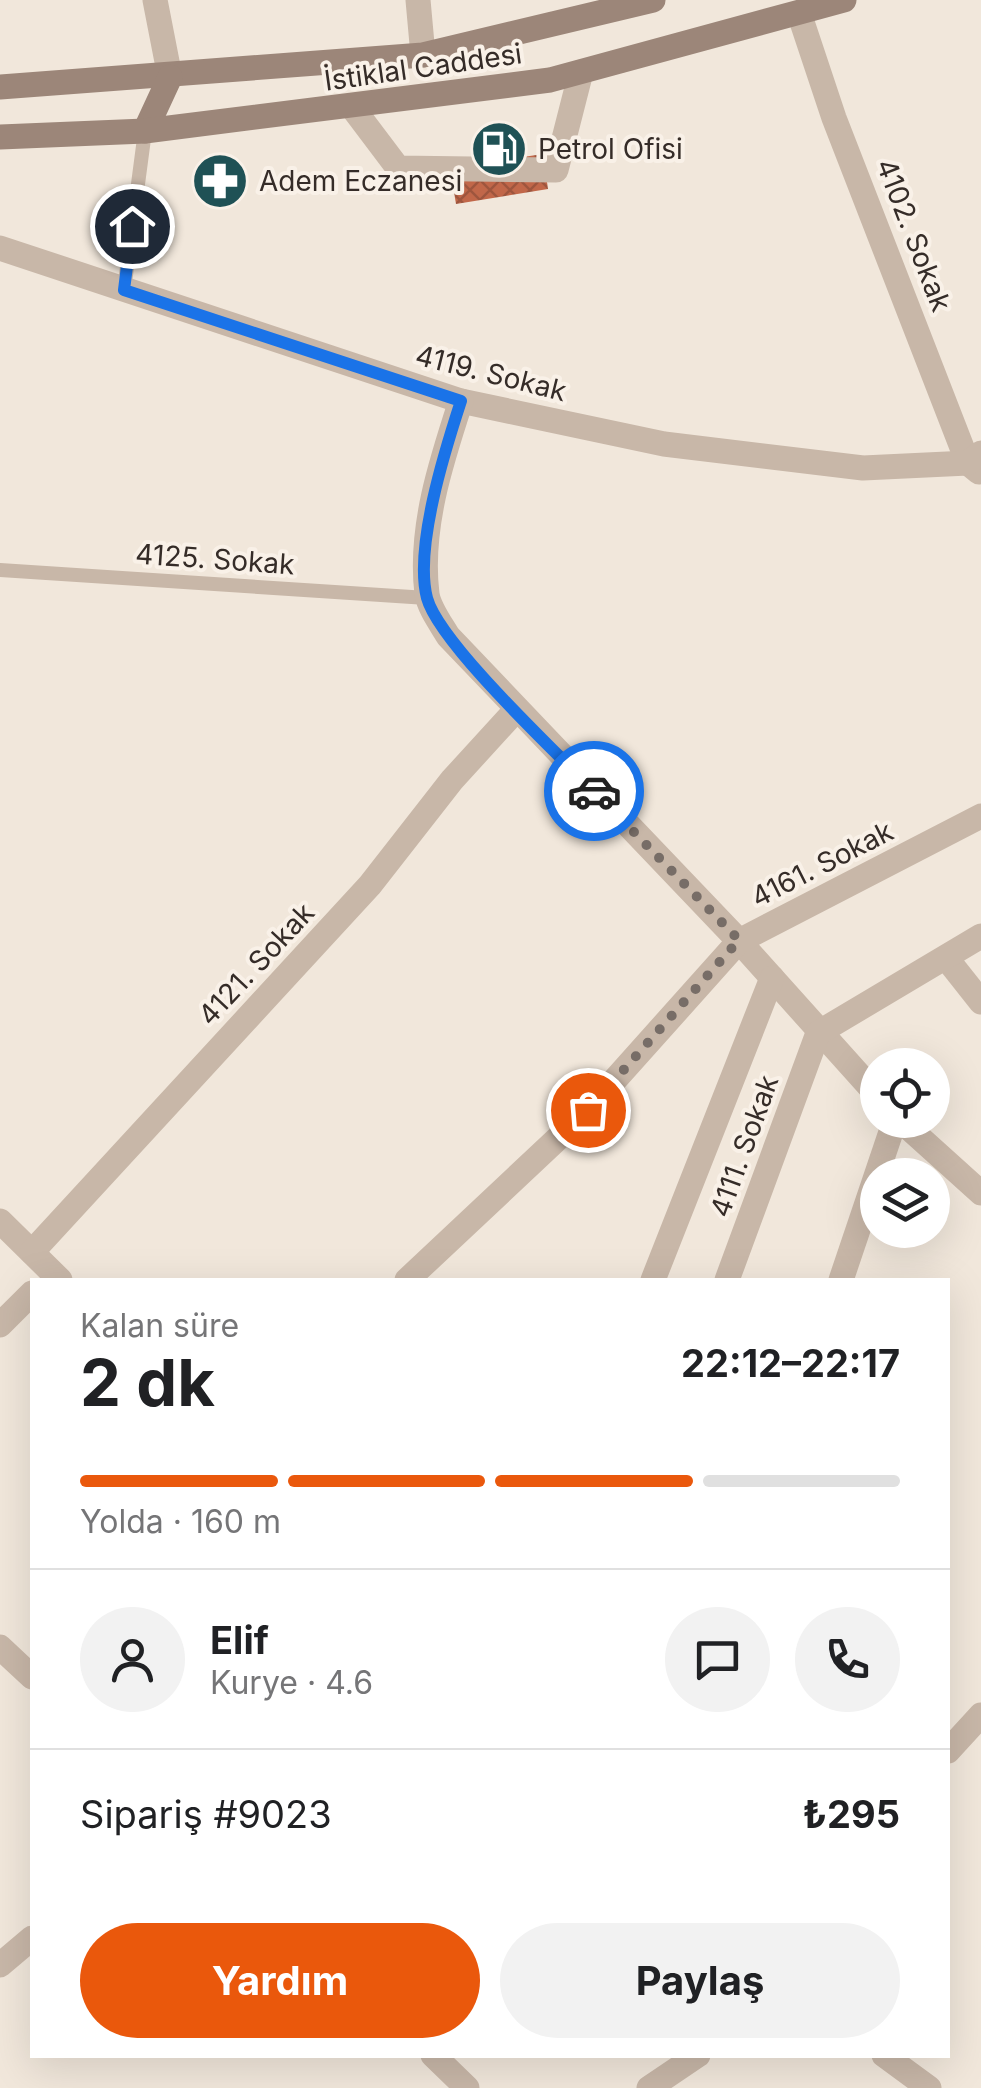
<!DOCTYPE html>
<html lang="tr">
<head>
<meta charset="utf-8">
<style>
	body { margin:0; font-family:Inter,sans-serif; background:#f2f2f2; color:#202124; height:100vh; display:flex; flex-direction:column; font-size:38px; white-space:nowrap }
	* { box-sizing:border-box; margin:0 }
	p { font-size:32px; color:#757577 }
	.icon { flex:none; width:55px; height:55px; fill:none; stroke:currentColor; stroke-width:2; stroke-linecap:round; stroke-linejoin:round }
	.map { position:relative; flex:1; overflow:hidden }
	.panel { position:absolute; left:30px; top:1278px; width:920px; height:780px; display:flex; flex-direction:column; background:#fff; border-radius:0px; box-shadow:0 10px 40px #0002 }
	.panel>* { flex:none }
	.tools { position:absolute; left:860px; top:1048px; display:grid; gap:20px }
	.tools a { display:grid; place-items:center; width:90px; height:90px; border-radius:50%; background:#fff; box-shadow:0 10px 40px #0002; font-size:50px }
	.pin { position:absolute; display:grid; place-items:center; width:85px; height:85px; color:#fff; margin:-42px; border:5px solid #fff; border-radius:50%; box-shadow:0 2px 10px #0007 }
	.courier { position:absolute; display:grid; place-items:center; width:100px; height:100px; margin:-50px; border:8px solid #1a73e8; border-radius:50%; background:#fff; color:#222; box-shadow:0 2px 12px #0007 }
	.headline em { font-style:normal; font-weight:700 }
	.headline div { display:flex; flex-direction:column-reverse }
	.headline { display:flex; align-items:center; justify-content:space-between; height:170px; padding:0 50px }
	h1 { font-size:65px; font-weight:700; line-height:75px }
	.bar { display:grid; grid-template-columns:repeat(4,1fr); gap:15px 10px; align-content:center; height:120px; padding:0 50px }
	.bar i { height:12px; border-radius:8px; background:#e0e0e0 }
	.bar .selected { background:#ea580c }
	.bar p { grid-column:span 4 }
	.line { display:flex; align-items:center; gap:25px; padding:0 50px; border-top:2px solid #e0e0e0 }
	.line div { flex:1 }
	.round { display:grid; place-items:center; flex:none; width:105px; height:105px; border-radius:52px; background:#f2f2f2 }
	.primary-button { display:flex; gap:20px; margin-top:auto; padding:20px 50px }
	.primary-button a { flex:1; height:115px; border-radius:60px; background:#ea580c; color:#fff; font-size:40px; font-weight:700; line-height:115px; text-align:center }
	.primary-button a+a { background:#f2f2f2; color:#202124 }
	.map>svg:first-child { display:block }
	.building { fill:url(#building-cross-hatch) }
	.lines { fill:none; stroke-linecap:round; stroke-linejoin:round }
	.lane { stroke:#c8b7a8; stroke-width:14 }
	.street { stroke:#c8b7a8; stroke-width:25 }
	.secondary { stroke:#9c8679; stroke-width:25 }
	.done { stroke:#776d67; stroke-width:10; stroke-dasharray:0 18 }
	.route { stroke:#1a73e8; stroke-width:12 }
	.labels { text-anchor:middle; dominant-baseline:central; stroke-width:8; stroke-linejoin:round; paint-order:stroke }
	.street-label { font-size:28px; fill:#352c28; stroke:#f9f1e8 }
	.poi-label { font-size:28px; fill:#352c28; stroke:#f9f1e8; text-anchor:start }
</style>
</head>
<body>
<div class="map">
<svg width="981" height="2088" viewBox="0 0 981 2088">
	<defs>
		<pattern id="building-cross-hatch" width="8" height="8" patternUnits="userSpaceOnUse" patternTransform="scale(2.5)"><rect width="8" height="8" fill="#c16749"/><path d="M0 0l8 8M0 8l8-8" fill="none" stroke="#9e553d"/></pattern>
	</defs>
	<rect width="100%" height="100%" fill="#f1e7db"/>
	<!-- building -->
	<path class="building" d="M543 154 548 189 456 204 450 168Z"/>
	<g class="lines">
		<!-- lane -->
		<g class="lane">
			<path d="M124 290 145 131"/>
			<path d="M0 570 427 598"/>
		</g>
		<!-- street -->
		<g class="street">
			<path d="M155 0 170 77"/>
			<path d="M418 0 423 55"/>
			<path d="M799 13 834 118 968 463 979 472"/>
			<path d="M352 107 398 168 556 170 581 72"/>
			<path d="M0 248 461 401 664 444 863 468 968 463 981 453"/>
			<path d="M461 401C441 462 419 529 427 594 429 608 441 624 448 636L739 941 878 1096"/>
			<path d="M947 959 981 1002"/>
			<path d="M900 1120 981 1193"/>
			<path d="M0 1221 60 1280"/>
			<path d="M32 1252 370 885 452 780 516 710"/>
			<path d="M407 1280 587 1111 739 941 981 816"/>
			<path d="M653 1280 772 978"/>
			<path d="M727 1280 818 1033 981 936"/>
			<path d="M841 1280 895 1120"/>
			<path d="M0 1325 32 1293"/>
			<path d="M0 1647 32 1677"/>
			<path d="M948 1751 981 1715"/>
			<path d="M0 1965 32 1938"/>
			<path d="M433 2055 467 2088"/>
			<path d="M884 2055 929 2088"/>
			<path d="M649 2088 698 2055"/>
		</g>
		<!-- secondary -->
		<g class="secondary">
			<path d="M0 87 423 55 653 0"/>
			<path d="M145 131 170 77"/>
			<path d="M0 137 145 131 550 80 844 0"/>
		</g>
	</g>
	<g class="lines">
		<!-- done -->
		<path class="done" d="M588 1110 739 940 594 791"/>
		<!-- route -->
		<path class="route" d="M132 226 124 290 461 401C445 450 414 548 427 598 439 643 557 753 594 791"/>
	</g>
	<!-- icons -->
	<defs>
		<g id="fuel-disc" transform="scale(2.875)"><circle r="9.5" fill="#1f5155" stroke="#f9f1e8"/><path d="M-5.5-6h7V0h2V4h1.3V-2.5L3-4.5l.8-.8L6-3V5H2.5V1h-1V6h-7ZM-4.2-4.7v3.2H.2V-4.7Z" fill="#fff"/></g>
		<g id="pharmacy-disc" transform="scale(2.875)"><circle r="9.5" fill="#1f5155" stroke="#f9f1e8"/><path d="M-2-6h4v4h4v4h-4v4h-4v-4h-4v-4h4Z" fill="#fff"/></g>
	</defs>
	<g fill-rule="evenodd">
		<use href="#fuel-disc" x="499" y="149"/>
		<use href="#pharmacy-disc" x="220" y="181"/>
	</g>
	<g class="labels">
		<!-- street labels -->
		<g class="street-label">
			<text transform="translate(423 67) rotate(-8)">İstiklal Caddesi</text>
			<text transform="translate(914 235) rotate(69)">4102. Sokak</text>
			<text transform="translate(491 373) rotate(14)">4119. Sokak</text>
			<text transform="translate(215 559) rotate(4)">4125. Sokak</text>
			<text transform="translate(822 864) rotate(-27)">4161. Sokak</text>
			<text transform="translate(256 964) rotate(-47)">4121. Sokak</text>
			<text transform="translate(744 1146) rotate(-70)">4111. Sokak</text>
		</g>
		<!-- poi labels -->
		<g class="poi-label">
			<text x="538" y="149">Petrol Ofisi</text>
			<text x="259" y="181">Adem Eczanesi</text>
		</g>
	</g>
</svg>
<div class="tools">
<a><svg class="icon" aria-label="locate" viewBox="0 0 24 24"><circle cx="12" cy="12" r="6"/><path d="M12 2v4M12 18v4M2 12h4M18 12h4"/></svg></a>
<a><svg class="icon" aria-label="layers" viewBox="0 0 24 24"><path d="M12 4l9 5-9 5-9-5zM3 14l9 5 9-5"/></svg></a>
</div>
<div class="pin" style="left:588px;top:1110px;background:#ea580c"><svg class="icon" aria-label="bag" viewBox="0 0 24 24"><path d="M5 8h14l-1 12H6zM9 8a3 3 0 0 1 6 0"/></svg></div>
<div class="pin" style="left:132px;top:226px;background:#1f2937"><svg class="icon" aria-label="home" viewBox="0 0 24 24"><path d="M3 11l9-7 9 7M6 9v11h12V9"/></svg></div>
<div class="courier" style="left:594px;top:791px"><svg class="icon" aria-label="car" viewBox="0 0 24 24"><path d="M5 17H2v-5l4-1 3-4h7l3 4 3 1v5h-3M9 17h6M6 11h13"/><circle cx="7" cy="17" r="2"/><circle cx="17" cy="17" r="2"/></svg></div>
<section class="panel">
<div class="headline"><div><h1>2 dk</h1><p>Kalan süre</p></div><em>22:12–22:17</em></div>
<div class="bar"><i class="selected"></i><i class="selected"></i><i class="selected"></i><i></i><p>Yolda · 160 m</p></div>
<div class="line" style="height:180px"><a class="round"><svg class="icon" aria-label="person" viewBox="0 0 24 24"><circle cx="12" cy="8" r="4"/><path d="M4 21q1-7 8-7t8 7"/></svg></a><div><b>Elif</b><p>Kurye · 4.6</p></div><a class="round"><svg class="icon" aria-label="chat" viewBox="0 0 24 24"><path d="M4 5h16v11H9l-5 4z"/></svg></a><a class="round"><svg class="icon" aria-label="phone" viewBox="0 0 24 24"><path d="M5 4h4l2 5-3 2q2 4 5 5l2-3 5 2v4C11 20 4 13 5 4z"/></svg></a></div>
<div class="line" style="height:130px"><div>Sipariş #9023</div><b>₺295</b></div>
<div class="primary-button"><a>Yardım</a><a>Paylaş</a></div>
</section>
</div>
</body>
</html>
